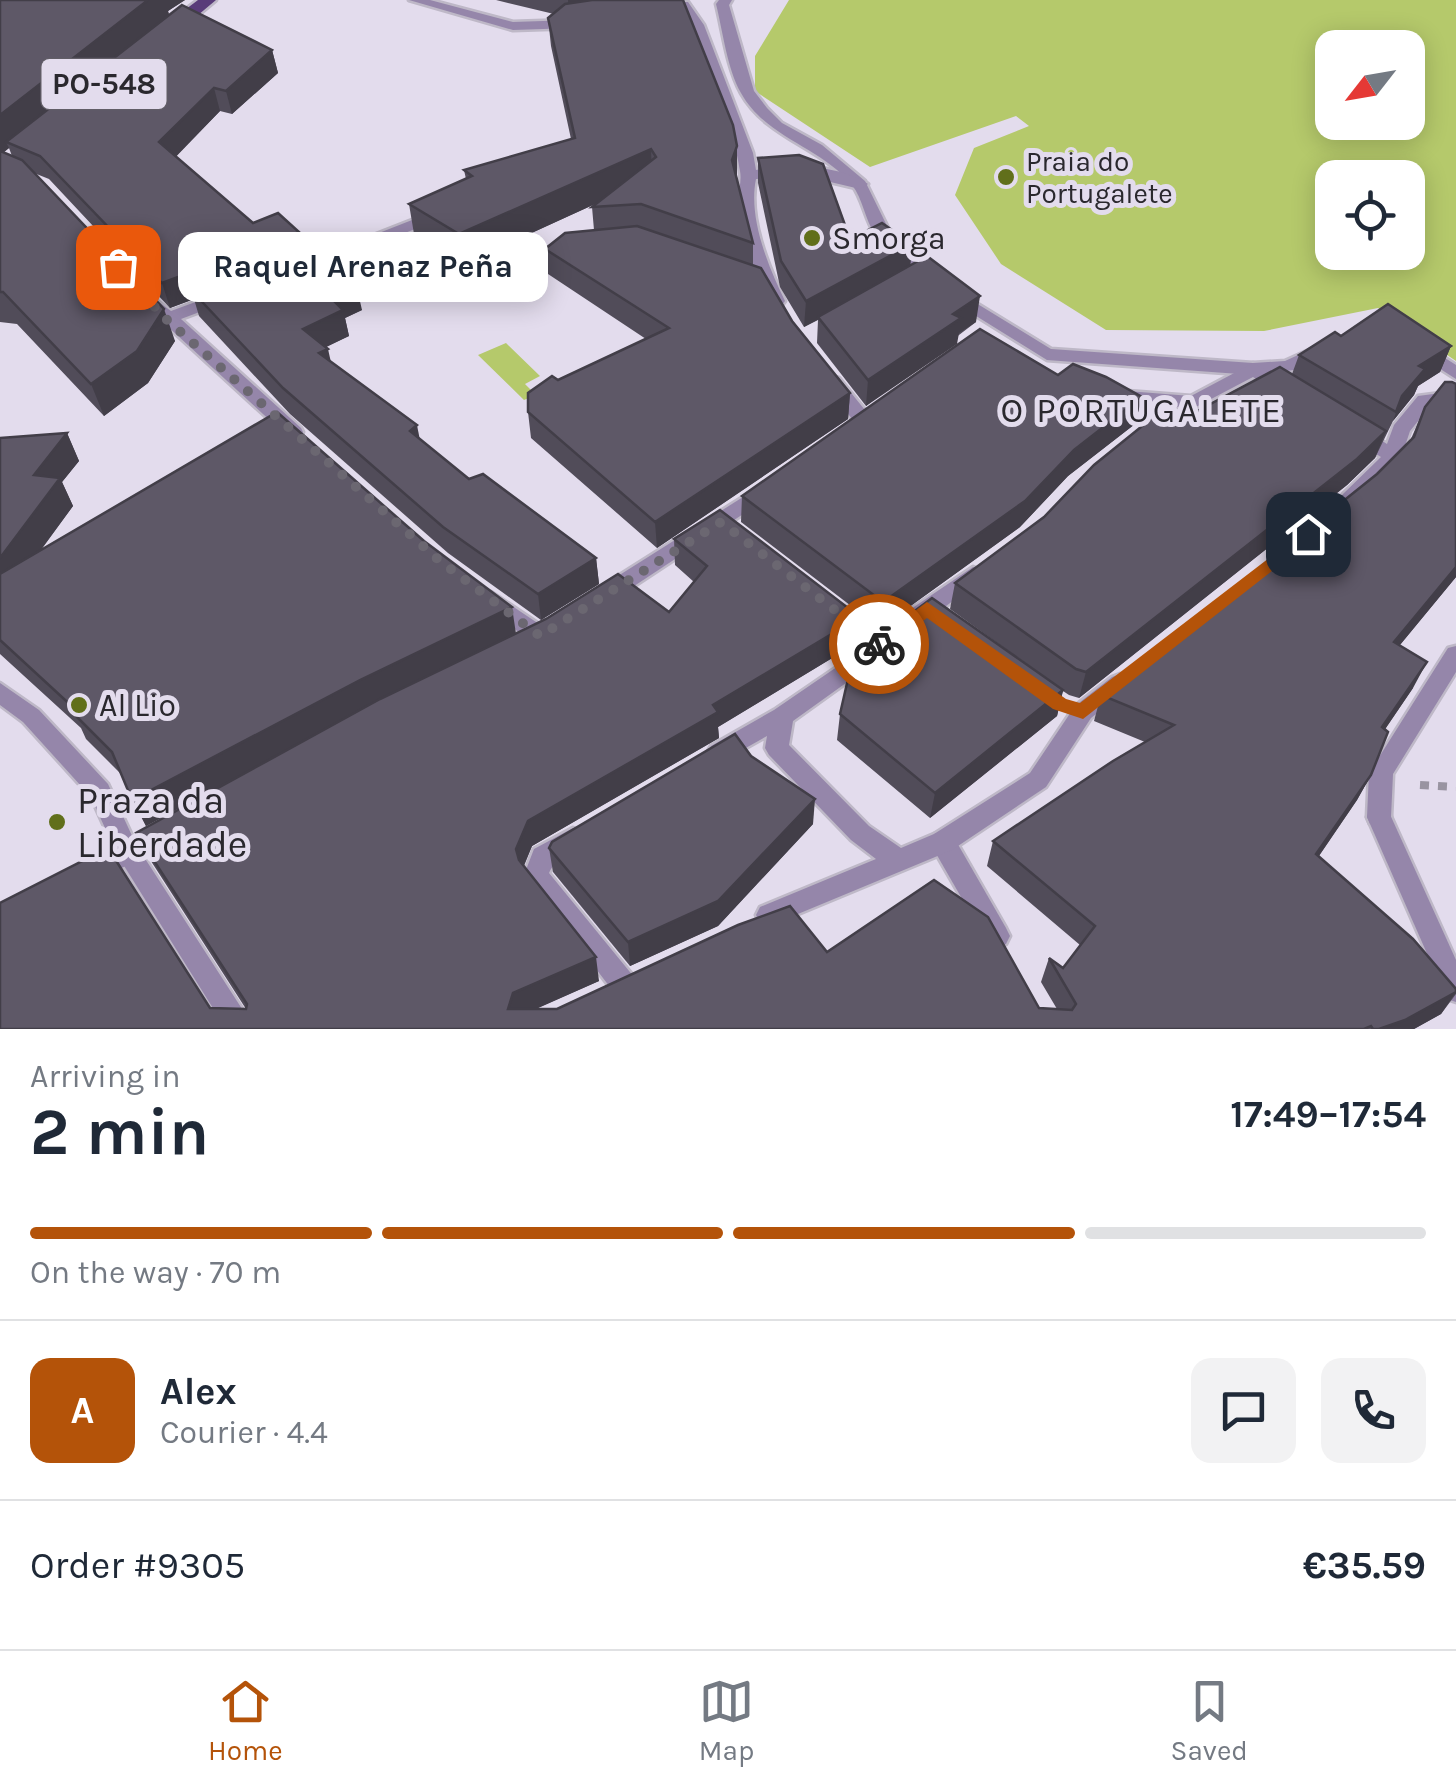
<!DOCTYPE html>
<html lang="en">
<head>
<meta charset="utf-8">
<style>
	body { margin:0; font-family:Karla,sans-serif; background:#f2f2f3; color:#1f2937; height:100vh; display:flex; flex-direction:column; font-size:38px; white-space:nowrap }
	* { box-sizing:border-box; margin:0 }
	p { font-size:32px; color:#747a83 }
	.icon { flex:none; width:55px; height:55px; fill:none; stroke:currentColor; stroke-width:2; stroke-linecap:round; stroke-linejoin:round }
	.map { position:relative; height:1029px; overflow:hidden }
	.sheet { display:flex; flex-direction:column; background:#fff; flex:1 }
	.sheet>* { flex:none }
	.needle { width:65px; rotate:239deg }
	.buttons { position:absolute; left:1315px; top:30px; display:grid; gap:20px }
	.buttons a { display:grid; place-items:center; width:110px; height:110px; border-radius:20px; background:#fff; box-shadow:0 5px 25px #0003; font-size:50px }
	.pin { position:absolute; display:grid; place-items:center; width:85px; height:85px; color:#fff; margin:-42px; border-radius:20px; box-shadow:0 5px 15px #0006 }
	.courier { position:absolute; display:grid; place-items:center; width:100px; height:100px; margin:-50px; border:8px solid #b45309; border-radius:50%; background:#fff; color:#222; box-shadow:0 2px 12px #0007 }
	.bubble { position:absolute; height:70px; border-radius:20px; background:#fff; box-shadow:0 5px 25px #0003; font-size:32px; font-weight:700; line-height:70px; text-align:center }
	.summary em { font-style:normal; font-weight:700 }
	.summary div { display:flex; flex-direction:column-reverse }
	.summary { display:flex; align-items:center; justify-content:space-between; height:170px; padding:0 30px }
	h1 { font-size:65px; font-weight:700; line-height:75px }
	.bar { display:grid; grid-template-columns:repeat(4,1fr); gap:15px 10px; align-content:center; height:120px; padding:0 30px }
	.bar i { height:12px; border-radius:8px; background:#e0e1e3 }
	.bar .current { background:#b45309 }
	.bar p { grid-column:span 4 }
	.line { display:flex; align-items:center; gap:25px; padding:0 30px; border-top:2px solid #e0e1e3 }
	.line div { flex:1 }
	.round { display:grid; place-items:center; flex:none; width:105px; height:105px; border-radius:20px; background:#f2f2f3 }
	.menu { display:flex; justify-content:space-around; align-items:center; height:140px; border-top:2px solid #e0e1e3; background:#fff; font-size:28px; color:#747a83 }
	.menu a { display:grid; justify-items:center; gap:5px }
	.menu .current { color:#b45309 }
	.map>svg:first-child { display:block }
	.water { fill:#b5c96b; fill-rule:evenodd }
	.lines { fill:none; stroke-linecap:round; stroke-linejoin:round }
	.pedestrian-casing { stroke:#beb8c7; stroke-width:5 }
	.minor-casing { stroke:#beb8c7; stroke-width:5 }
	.primary-casing { stroke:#beb8c7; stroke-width:5 }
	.path { stroke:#9994a1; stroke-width:8; stroke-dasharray:9 9; stroke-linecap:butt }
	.pedestrian { fill:#9586aa; fill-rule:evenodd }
	.minor { fill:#9586aa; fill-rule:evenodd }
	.primary { fill:#593b79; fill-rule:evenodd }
	.wall { fill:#514c59; fill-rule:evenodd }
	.shaded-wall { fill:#423e48 }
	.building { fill:#5e5867; stroke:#423e48; stroke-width:2.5 }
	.route { fill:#b45309 }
	.done { stroke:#6b6771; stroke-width:10; stroke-dasharray:0 18 }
	.poi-dot { fill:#616f1b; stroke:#e3dced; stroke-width:4 }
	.labels { text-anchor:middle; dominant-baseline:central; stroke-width:10; stroke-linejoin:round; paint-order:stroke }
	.far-poi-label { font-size:28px; fill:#2a282e; stroke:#e3dced; text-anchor:start }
	.shield { fill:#e3dced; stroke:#625e67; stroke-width:2.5 }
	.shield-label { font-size:30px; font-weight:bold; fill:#2a282e }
	.poi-label { font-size:32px; fill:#2a282e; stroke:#e3dced; text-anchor:start }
	.neighbourhood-label { font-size:35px; letter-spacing:2.5px; fill:#2a282e; stroke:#e3dced }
	.near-poi-label { font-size:38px; fill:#2a282e; stroke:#e3dced; text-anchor:start }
</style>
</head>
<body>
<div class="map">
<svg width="1456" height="1029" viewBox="0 0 1456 1029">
	<rect width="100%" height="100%" fill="#e3dced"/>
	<!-- water -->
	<g class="water">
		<path d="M789 0H1456V361L1378 308 1264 331 1106 330 1001 264 955 195 974 148 1029 126 1016 116 870 167 755 91V56ZM1332 48H1408V122H1332ZM1332 178H1408V252H1332Z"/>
		<path d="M506 343 540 376 525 384 536 395 524 400 478 355Z"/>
	</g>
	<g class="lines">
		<!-- pedestrian casing -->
		<g class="pedestrian-casing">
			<g id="pedestrian">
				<path d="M719 0H732L729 5 754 91 767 108 782 123 822 145 865 181 890 232 942 274V282C928 284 884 247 875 234 865 220 863 199 852 185 821 147 766 138 741 93 727 68 723 32 716 4Z"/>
				<path d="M958 292 1051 349 1253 363 1285 361 1318 346 1327 352 1294 370 1253 375 1047 360 952 301V293Z"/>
				<path d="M1423 344 1456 365V379L1417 354 1414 350Z"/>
				<path d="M1456 646V672L1393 774 1391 817 1388 824 1379 827 1370 824 1367 817 1369 773 1448 648Z"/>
				<path d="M0 683 39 710 108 784 140 853 137 861 117 870 108 867 105 859 114 848 91 797 23 722 0 705Z"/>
				<path d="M943 831 952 834 1006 928 1010 936 1006 944 997 948 988 944 934 850 931 842 934 834Z"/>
			</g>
		</g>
		<!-- minor casing -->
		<g class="minor-casing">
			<g id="minor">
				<path d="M409 0H430L513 22 573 20 580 24 573 28 513 30Z"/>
				<path d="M678 2H688L704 25 753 153 756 170C788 163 840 165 868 184L860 189 805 176 756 179C748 218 768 266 785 301L782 305H770C753 275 741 236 739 201 738 191 742 181 740 171 736 134 698 35 677 5Z"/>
				<path d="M435 211 443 216 441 219 309 270H297L295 266Z"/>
				<path d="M220 293 226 294V302L181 319 301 428 303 432 301 436H287L165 324 160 323 140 300 149 295 171 311Z"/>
				<path d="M1253 363 1291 385 1294 389 1291 393H1279L1253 377 1194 408 1114 402 1105 396 1114 390 1191 396Z"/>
				<path d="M833 376 839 378 869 415 871 419 869 423H855L827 386 824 382Z"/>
				<path d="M1456 391V403L1431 405 1410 431 1400 461 1357 504H1343L1340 499 1343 494 1381 457 1349 437 1347 433 1349 429H1363L1387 444 1394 425 1418 396Z"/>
				<path d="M762 485 769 487 772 492 769 497 613 600H599L595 594 599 588Z"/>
				<path d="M973 567 980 570 983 575 980 580 924 623H908L905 617 908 611Z"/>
				<path d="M491 592 548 630 551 636 548 642H532L484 606 480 600 484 594Z"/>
				<path d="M837 604 889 640 892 646 889 652 881 654 878 660 793 721 789 745 869 826 901 848 934 834 1030 773 1075 706 1112 677 1120 674 1128 677 1131 683 1128 689 1091 718 1046 787 952 850 769 926 760 923 756 915 760 907 876 859 851 840 769 755 765 748 767 736 719 763 711 760 707 753 711 746 774 710 866 647 829 618 826 612 829 606Z"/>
				<path d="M1379 807 1388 810 1456 960V1002L1447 999 1367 817 1370 810Z"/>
				<path d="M163 823 172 827 175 834 172 841 144 857 255 1029H226L116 853 119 845Z"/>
				<path d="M573 828 582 832 585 839C577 855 556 856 549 873L634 977 638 986 634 995 625 998 616 995 524 875 534 849Z"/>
			</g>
		</g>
		<!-- primary casing -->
		<g class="primary-casing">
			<path id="primary" d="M198 0H216L173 36H161V28Z"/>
		</g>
		<!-- path -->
		<path class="path" d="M1420 785 1456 787"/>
		<!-- pedestrian -->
		<use href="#pedestrian" class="pedestrian"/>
		<!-- minor -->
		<use href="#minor" class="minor"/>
		<!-- primary -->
		<use href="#primary" class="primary"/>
	</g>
	<!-- wall -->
	<g class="wall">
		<path d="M0 0H185L168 11 169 15 272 50 278 73 232 114 220 111 176 156 253 223 303 248 362 310 345 318 349 336 325 347 331 362 420 439 469 479 596 558 599 584 541 620 448 553 290 414 199 316 194 299 170 308 49 179 34 173 175 341 148 383 104 416 17 324 0 322ZM9 148 12 156 3 153Z"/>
		<path d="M496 0H683L737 177 753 243V266L792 321 850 393 848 419 657 548 531 438 528 412 558 380 646 339 548 274 545 249 594 230 592 207 595 204 464 264 414 234 409 204 466 179 464 170 571 139 551 46 548 18 554 14Z"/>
		<path d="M758 158 850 239 912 244 910 266 976 322 866 406 817 343 818 320 804 327 780 287 758 183Z"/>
		<path d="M1341 336 1451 346 1440 372 1418 386 1414 395 1393 421 1375 458 1347 485 1079 698 1069 695 1063 691 1057 716 930 818 837 740 840 714 1038 672 950 609 955 583 1180 420 1292 374 1299 355Z"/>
		<path d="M1058 375 1142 397 1135 424 1068 476 1020 527 880 628 741 522 742 496Z"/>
		<path d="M1425 407 1456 577 1399 646 1413 688 1385 729 1371 775 1357 800 1319 856 1456 989V994L1441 1014 1414 1029H0L210 1008 246 1009 149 858 136 833 332 726 146 826 122 775 86 739 81 728 0 654V438L67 433 79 461 62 482 73 506 41 550 516 634 669 612 694 582 675 565 674 539 860 617 857 643 718 727 719 738 532 846 524 866 599 981 535 1009H557L827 952 1039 1008 1057 1009 1041 982 1049 958 1063 968 1080 945 987 866 993 841 1145 742 1094 721 1101 695 1377 474 1410 441Z"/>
		<path d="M751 756 813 824 718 926 630 966 553 872 549 848Z"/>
	</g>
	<!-- shaded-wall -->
	<g class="shaded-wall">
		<path d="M148 0H185L168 11 170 18 6 142 9 148 0 155V115Z"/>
		<path d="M568 0H664L569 17Z"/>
		<path d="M272 50 278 73 232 114 226 91Z"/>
		<path d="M214 88 220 111 167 166 159 142Z"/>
		<path d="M737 146V176L732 190V160Z"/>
		<path d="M651 149 652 178 464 264 459 234Z"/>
		<path d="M299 232 305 256 191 290 194 299 170 308 162 283Z"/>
		<path d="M912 244 910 270 804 327 806 301Z"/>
		<path d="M356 284 362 310 345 318 349 336 310 355 303 329 329 296Z"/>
		<path d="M980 296 976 322 959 333 957 344 866 406 868 380 953 314Z"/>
		<path d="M164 309 175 341 148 383 104 416 91 384Z"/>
		<path d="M1451 346 1440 372 1418 386 1414 395 1393 421 1402 396 1419 366Z"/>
		<path d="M328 349 334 376 319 353Z"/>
		<path d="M850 393 848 419 657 548 655 522Z"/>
		<path d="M1142 397 1135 424 1068 476 1020 527 880 628 883 602Z"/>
		<path d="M417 425 422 451 410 431Z"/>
		<path d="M1386 431 1375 458 1347 485 1079 698 1086 672Z"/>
		<path d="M67 433 79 461 62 482 73 506 0 605V558L34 475Z"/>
		<path d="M596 558 599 584 541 620 538 594Z"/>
		<path d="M1456 567V577L1381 668 1394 642Z"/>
		<path d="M512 607 516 634 367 707 146 826 132 800 360 680Z"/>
		<path d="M860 617 857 643 718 727 719 738 532 846 520 874 516 849 528 821 713 705Z"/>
		<path d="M1427 662 1413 688 1369 753 1382 727Z"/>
		<path d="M1063 690 1057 716 930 818 935 793Z"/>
		<path d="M1371 775 1357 800 1303 879 1316 854Z"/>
		<path d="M815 799 813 824 718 926 630 966 628 942Z"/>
		<path d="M596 957 599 981 518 1017 508 1009 513 993Z"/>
		<path d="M1456 992 1441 1014 1414 1029H1379Z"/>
	</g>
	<!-- building -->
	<g class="building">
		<path d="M0 0H148L0 115Z"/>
		<path d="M592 0H683L733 125 737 146 732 160 753 243 641 204 592 207 656 157 651 149 459 234 409 204 472 176 464 170 575 138 548 18 565 4Z"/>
		<path d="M182 5 272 50 226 91 214 88 159 142 253 223 278 213 299 232 162 283 40 156 6 142Z"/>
		<path d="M0 151 22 160 164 309 137 351 91 384 3 292H0Z"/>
		<path d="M799 155 823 164 850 239 882 223 912 244 806 301 781 261 758 158Z"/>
		<path d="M637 226 761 268 792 321 850 393 655 522 528 412V393L552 376 558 380 669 328 545 249 565 233Z"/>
		<path d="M313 244 356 284 329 296 343 310 303 329 328 349 319 353 417 425 410 431 469 479 483 474 596 558 538 594 443 527 283 388 191 290Z"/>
		<path d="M927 256 980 296 953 314 961 318 868 380 818 317Z"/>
		<path d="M1388 304 1451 346 1419 366 1425 369 1402 396 1396 412 1299 355 1335 332 1341 336Z"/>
		<path d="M980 329 1058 375 1073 364 1106 377 1142 397 1074 450 1025 501 883 602 742 496Z"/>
		<path d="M1280 367 1386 431 1357 459 1086 672 1076 669 955 583 1044 517 1094 465 1162 410 1180 420Z"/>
		<path d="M1445 382H1452L1456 384V567L1394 642 1427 662 1382 727 1388 732 1371 775 1316 854 1413 939 1456 989V992L1405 1020 1379 1029H1373L1371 1026 1364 1029H0V903L108 848 210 1008 246 1009 247 1004 136 833 380 699 546 619 618 574 669 612 707 566 674 539 720 510 860 617 713 705 718 712 528 821 516 849 519 860 596 957 513 993 508 1009H557L738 925 790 906 827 952 934 880 988 917 1039 1008 1072 1010 1076 1004 1049 958 1063 968 1095 926 993 841 1113 761 1174 725 1101 695 1377 474 1414 437 1425 407Z"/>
		<path d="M277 412 424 541 512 607 360 680 132 800 112 752 72 712 76 710 0 640V574Z"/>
		<path d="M67 433 34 475 60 478 0 558V438Z"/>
		<path d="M932 598 1063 690 935 793 840 714 853 657Z"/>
		<path d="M735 734 751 756 815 799 718 901 628 942 549 848 552 842Z"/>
	</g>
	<!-- route -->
	<path class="route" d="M1308 528 1314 530V538L1083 719 1053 709 927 618 885 649H873L870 644 927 602 1066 699 1080 703Z"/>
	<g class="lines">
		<!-- done -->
		<path class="done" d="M118 267 166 319 440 561 540 636 721 522 879 644"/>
	</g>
	<!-- markers -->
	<g class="poi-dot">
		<circle cx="1006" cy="177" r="10"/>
		<circle cx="812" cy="238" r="10"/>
		<circle cx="79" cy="705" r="10"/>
		<circle cx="57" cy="822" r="10"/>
	</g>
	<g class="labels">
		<!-- far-poi labels -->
		<g class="far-poi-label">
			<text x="1026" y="161">Praia do<tspan x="1026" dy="32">Portugalete</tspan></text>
		</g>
		<!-- shield labels -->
		<rect class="shield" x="41.5" y="59" width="125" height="50" rx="8"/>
		<g class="shield-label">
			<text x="104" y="84">PO-548</text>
		</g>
		<!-- poi labels -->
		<g class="poi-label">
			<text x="832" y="238">Smorga</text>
			<text x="99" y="705">Al Lio</text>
		</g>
		<!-- neighbourhood labels -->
		<g class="neighbourhood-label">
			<text x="1142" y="410">O PORTUGALETE</text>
		</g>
		<!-- near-poi labels -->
		<g class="near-poi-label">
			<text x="77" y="800">Praza da<tspan x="77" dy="44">Liberdade</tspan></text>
		</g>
	</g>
</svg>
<div class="buttons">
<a><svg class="needle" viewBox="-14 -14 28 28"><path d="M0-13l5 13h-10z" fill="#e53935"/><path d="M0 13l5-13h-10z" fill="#747a83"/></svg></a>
<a><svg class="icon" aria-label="locate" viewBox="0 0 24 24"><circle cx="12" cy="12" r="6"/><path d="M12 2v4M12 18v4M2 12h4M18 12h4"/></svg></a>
</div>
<div class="pin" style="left:118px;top:267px;background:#ea580c"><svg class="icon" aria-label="bag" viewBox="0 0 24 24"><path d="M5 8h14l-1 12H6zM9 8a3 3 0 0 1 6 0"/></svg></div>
<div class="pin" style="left:1308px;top:534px;background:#1f2937"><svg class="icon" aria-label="home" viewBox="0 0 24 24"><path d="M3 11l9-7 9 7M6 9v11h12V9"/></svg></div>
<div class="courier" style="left:879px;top:644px"><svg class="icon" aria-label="bike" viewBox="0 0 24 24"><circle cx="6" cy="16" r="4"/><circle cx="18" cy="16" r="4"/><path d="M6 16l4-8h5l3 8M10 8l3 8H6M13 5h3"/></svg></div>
<div class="bubble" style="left:178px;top:232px;width:370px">Raquel Arenaz Peña</div>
</div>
<section class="sheet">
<div class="summary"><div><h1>2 min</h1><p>Arriving in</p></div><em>17:49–17:54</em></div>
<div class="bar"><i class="current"></i><i class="current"></i><i class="current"></i><i></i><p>On the way · 70 m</p></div>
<div class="line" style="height:180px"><b class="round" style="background:#b45309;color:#fff">A</b><div><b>Alex</b><p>Courier · 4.4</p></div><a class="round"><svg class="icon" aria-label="chat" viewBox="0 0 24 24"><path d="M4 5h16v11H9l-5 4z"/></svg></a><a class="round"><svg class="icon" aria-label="phone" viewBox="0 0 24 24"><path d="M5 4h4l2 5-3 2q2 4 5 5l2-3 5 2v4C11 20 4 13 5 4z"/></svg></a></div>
<div class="line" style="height:130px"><div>Order #9305</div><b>€35.59</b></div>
</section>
<nav class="menu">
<a class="current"><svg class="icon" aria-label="home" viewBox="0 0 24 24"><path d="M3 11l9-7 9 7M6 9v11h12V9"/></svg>Home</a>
<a><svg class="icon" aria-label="map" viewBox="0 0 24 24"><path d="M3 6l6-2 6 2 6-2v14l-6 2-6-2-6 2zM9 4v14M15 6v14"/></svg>Map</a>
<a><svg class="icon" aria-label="saved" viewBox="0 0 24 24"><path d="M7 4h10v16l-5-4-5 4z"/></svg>Saved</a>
</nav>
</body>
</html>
